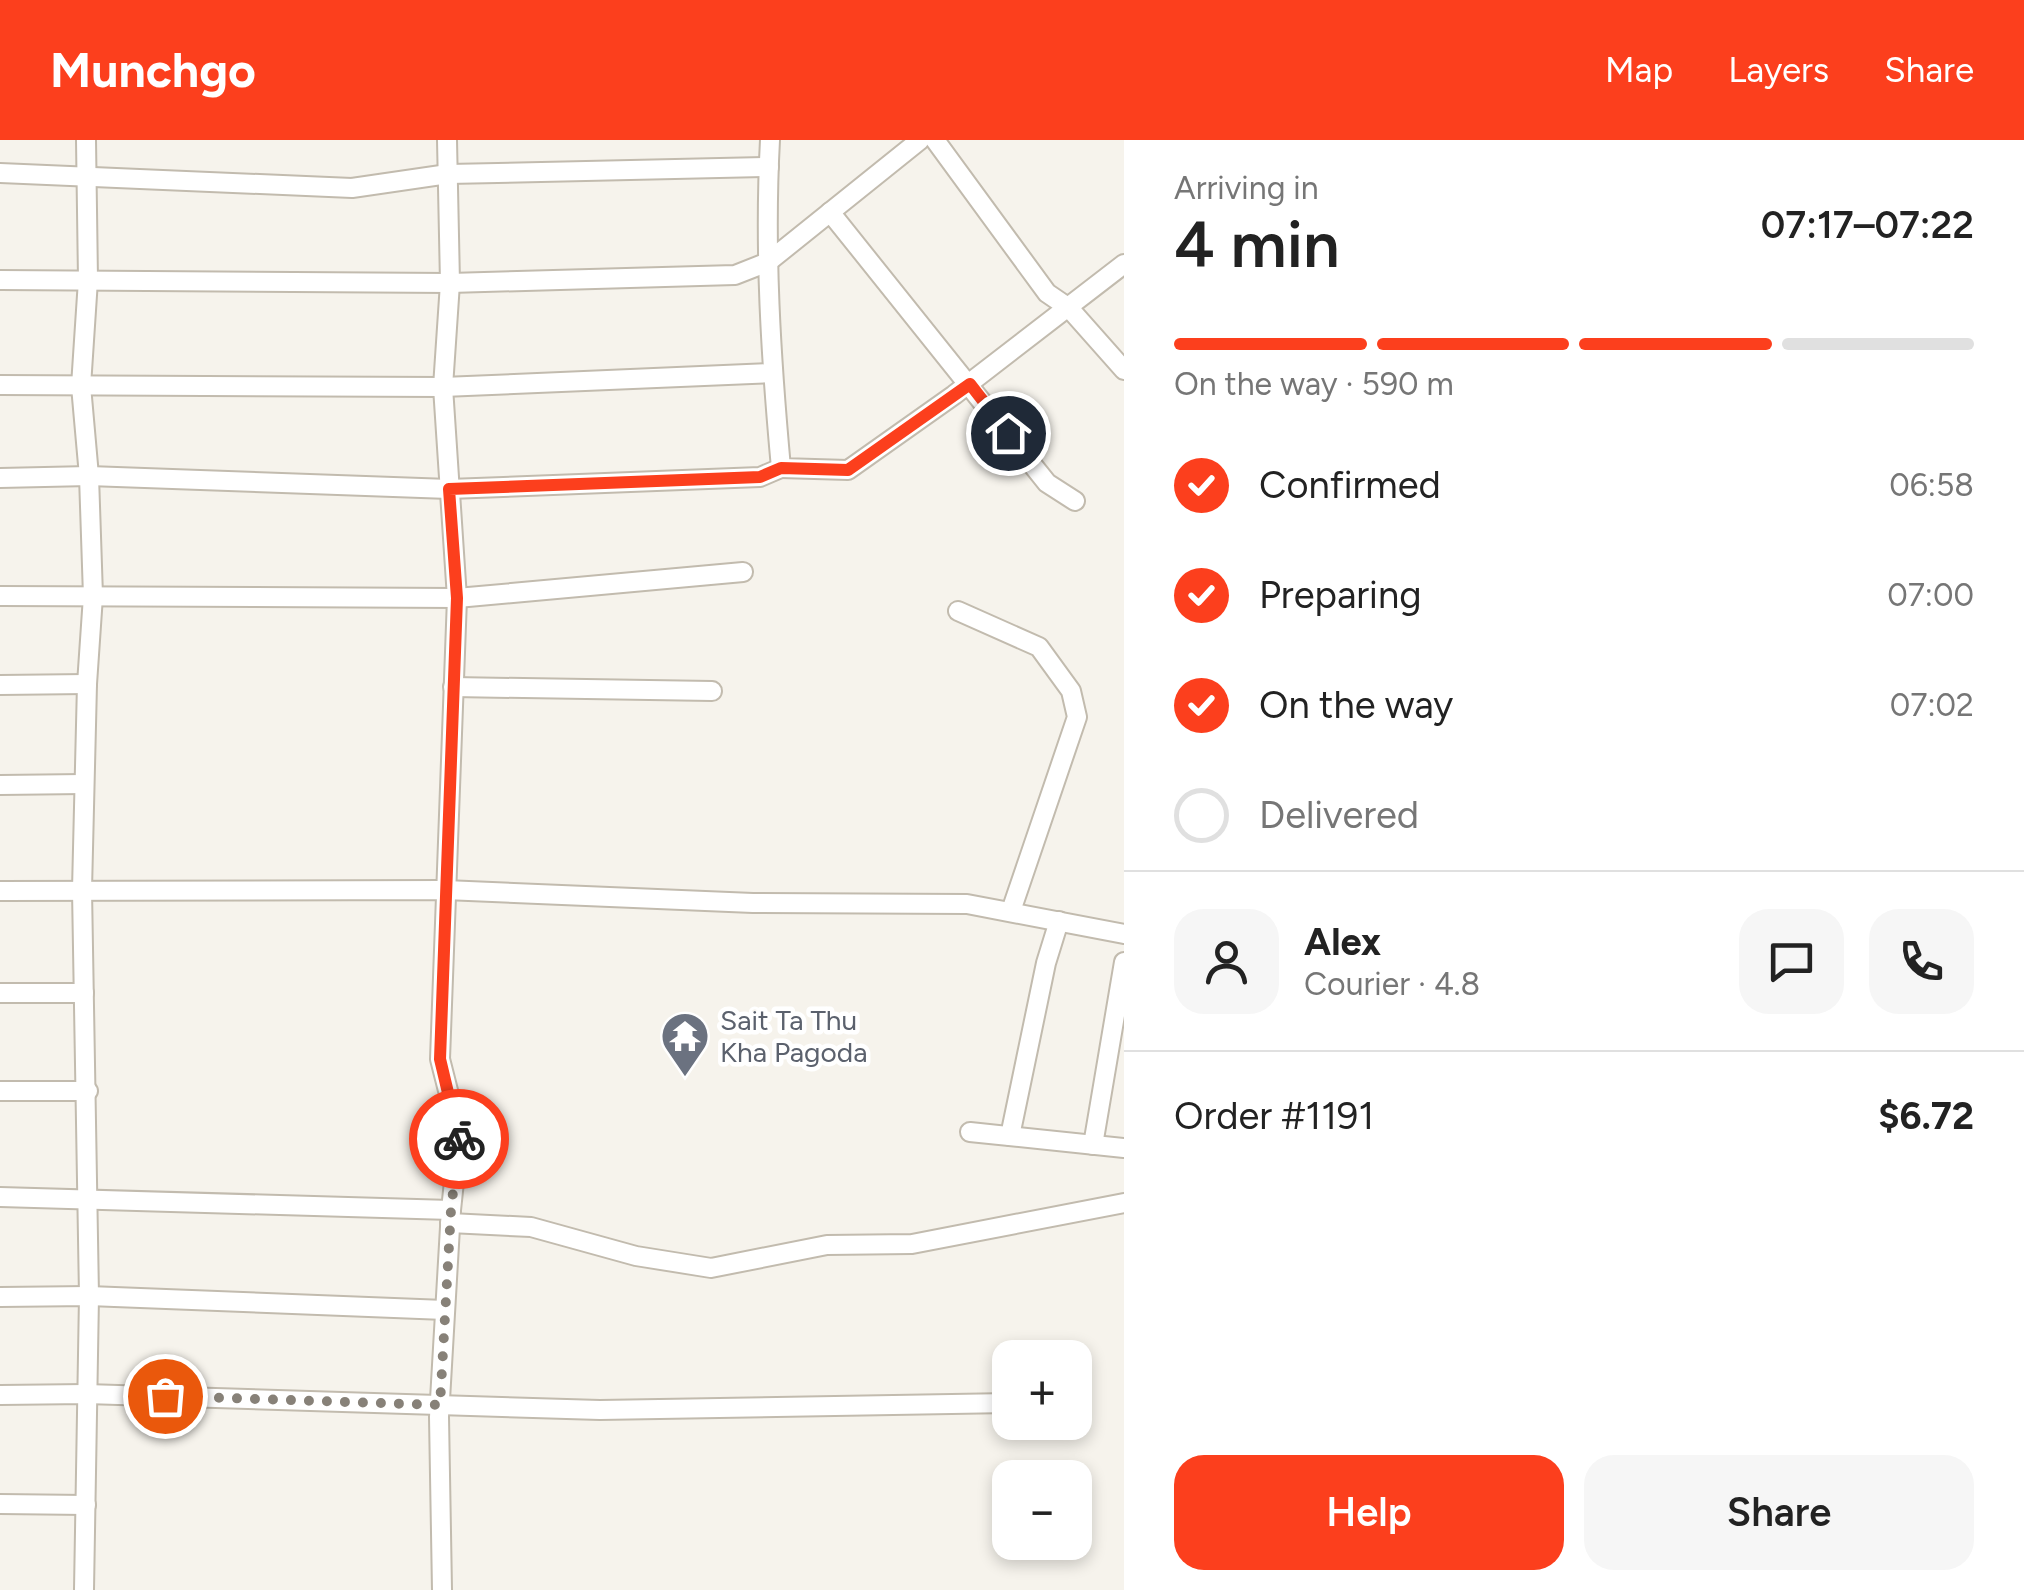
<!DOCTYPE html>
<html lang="en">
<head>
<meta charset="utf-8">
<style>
	body { margin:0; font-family:Figtree,sans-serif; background:#f6f6f6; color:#222; height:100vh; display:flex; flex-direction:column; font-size:38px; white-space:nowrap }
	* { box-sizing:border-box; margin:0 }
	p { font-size:32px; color:#767676 }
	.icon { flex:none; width:55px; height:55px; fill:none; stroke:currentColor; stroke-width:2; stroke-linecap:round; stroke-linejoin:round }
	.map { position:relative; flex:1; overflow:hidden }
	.drawer { display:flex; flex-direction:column; background:#fff; width:900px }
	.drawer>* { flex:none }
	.tools { position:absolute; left:992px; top:1200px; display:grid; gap:20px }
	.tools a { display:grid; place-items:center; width:100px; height:100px; border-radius:20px; background:#fff; box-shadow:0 5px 15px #0003; font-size:50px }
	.pin { position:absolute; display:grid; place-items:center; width:85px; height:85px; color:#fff; margin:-42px; border:5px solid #fff; border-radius:50%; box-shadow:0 2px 10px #0007 }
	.courier { position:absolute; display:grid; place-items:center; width:100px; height:100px; margin:-50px; border:8px solid #fc3f1d; border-radius:50%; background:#fff; color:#222; box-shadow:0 2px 12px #0007 }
	.headline em { font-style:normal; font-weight:600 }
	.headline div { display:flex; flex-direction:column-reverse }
	.headline { display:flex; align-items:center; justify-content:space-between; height:170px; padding:0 50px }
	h1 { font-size:65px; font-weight:600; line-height:75px }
	.bar { display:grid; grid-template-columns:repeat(4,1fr); gap:15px 10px; align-content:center; height:120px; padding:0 50px }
	.bar i { height:12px; border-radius:8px; background:#e0e0e0 }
	.bar .selected { background:#fc3f1d }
	.bar p { grid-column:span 4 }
	.line { display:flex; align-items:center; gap:25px; padding:0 50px; border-top:2px solid #e0e0e0 }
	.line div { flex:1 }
	.round { display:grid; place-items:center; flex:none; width:105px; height:105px; border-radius:30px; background:#f6f6f6 }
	ol { padding:0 50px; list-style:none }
	li { display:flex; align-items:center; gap:30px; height:110px }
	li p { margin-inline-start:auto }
	li .icon { padding:10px; border-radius:50%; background:#fc3f1d; color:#fff; stroke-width:4 }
	li:last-child { color:#767676 }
	li i { width:55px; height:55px; border:5px solid #e0e0e0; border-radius:50% }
	.primary-button { display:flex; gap:20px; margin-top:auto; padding:20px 50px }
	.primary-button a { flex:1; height:115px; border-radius:30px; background:#fc3f1d; color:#fff; font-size:40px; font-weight:600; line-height:115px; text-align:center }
	.primary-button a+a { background:#f6f6f6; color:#222 }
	header { display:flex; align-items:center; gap:60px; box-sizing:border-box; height:140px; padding:0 50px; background:#fc3f1d; color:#fff }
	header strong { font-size:48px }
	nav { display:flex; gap:55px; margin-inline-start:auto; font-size:35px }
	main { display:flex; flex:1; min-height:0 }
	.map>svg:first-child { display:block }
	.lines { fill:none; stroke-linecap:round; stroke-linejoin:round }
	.street-casing { stroke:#c2bbae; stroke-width:22 }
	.street { stroke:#fff; stroke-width:18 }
	.done { stroke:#878178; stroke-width:10; stroke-dasharray:0 18 }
	.route { stroke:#fc3f1d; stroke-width:12 }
	.labels { text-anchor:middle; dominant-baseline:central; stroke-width:9; stroke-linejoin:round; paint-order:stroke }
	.worship-label { font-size:28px; fill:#5b616d; stroke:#fff; text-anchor:start }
</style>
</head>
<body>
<header>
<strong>Munchgo</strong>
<nav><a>Map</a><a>Layers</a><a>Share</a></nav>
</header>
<main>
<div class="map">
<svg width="1124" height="1450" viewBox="0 0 1124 1450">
	<rect width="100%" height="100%" fill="#f6f3ec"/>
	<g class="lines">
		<!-- street casing -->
		<g class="street-casing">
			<g id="street">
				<path d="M770 0C764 110 771 219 781 328L848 330 954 255 1124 124"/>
				<path d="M935 0 1047 153 1069 168 1124 230"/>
				<path d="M0 33 352 48 448 34 769 27"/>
				<path d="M830 72 1047 343 1075 361"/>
				<path d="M0 140 450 143 735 135 768 122 920 0"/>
				<path d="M0 245 443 247 773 233"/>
				<path d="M0 338 89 336 449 349 760 337 781 328"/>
				<path d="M0 456 457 458 743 432"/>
				<path d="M958 471 1039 507 1071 551 1077 577 1011 771"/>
				<path d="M0 545 87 544"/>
				<path d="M453 547 712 551"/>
				<path d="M0 645 84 644"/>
				<path d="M0 751 445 750 753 763 967 764 1124 794"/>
				<path d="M0 853H84"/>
				<path d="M0 951H88"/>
				<path d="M970 992 1124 1008"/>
				<path d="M1010 996 1046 823 1059 781"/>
				<path d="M1093 1005 1124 822"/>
				<path d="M0 1057 451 1070"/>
				<path d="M450 1083 531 1087 636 1116 711 1128 827 1105 912 1104 1124 1063"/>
				<path d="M0 1157 89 1156 445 1170"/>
				<path d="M0 1255 86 1254 600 1270 1010 1263"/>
				<path d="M0 1364 86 1365"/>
				<path d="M84 1450 89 1156 82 750 87 544 93 456 89 336 81 246 88 140 86 0"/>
				<path d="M442 1450 439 1277 451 1070 459 994 440 919 457 458 443 247 450 143 447 0"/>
			</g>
		</g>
		<!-- street -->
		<use href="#street" class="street"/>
	</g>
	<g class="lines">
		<!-- done -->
		<path class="done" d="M165 1256 440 1265 451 1070 459 999"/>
		<!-- route -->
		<path class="route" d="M459 999 440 919 457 458 449 349 760 337 781 328 848 330 970 244 1008 293"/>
	</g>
	<!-- icons -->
	<defs>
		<g id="temple-pin" transform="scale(2.5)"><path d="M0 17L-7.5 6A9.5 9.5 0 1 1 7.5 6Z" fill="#6b7280" stroke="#fff"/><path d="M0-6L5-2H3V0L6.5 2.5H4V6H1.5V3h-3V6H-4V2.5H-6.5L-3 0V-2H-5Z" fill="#fff"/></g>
	</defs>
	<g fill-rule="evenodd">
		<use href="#temple-pin" x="685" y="896"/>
	</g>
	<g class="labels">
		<!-- worship labels -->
		<g class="worship-label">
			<text x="720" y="880">Sait Ta Thu<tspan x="720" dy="32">Kha Pagoda</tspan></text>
		</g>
	</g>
</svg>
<div class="tools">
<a>+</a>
<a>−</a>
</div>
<div class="pin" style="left:165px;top:1256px;background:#ea580c"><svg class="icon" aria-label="bag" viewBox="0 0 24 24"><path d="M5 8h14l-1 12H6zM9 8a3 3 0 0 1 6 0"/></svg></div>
<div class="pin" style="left:1008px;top:293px;background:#1f2937"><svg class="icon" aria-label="home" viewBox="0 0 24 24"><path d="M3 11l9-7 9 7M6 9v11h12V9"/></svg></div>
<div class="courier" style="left:459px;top:999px"><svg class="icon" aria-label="bike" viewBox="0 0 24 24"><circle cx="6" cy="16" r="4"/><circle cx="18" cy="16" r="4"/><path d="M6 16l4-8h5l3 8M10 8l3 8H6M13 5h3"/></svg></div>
</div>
<section class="drawer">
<div class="headline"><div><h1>4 min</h1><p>Arriving in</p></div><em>07:17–07:22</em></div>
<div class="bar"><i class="selected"></i><i class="selected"></i><i class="selected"></i><i></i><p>On the way · 590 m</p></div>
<ol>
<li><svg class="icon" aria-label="check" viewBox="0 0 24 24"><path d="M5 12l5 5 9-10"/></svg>Confirmed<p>06:58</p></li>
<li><svg class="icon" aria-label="check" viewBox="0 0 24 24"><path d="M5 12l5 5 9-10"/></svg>Preparing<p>07:00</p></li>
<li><svg class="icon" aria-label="check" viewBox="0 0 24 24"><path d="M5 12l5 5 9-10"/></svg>On the way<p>07:02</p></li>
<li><i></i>Delivered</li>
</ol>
<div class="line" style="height:180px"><a class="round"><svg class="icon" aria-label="person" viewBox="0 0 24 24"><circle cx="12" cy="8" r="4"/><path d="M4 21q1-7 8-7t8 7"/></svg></a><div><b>Alex</b><p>Courier · 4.8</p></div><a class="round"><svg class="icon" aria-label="chat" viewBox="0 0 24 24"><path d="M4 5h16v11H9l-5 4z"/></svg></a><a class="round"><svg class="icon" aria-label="phone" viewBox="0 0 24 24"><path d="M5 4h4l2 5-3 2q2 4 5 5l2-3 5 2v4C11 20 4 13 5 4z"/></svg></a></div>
<div class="line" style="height:130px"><div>Order #1191</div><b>$6.72</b></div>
<div class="primary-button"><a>Help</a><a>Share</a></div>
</section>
</main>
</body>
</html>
